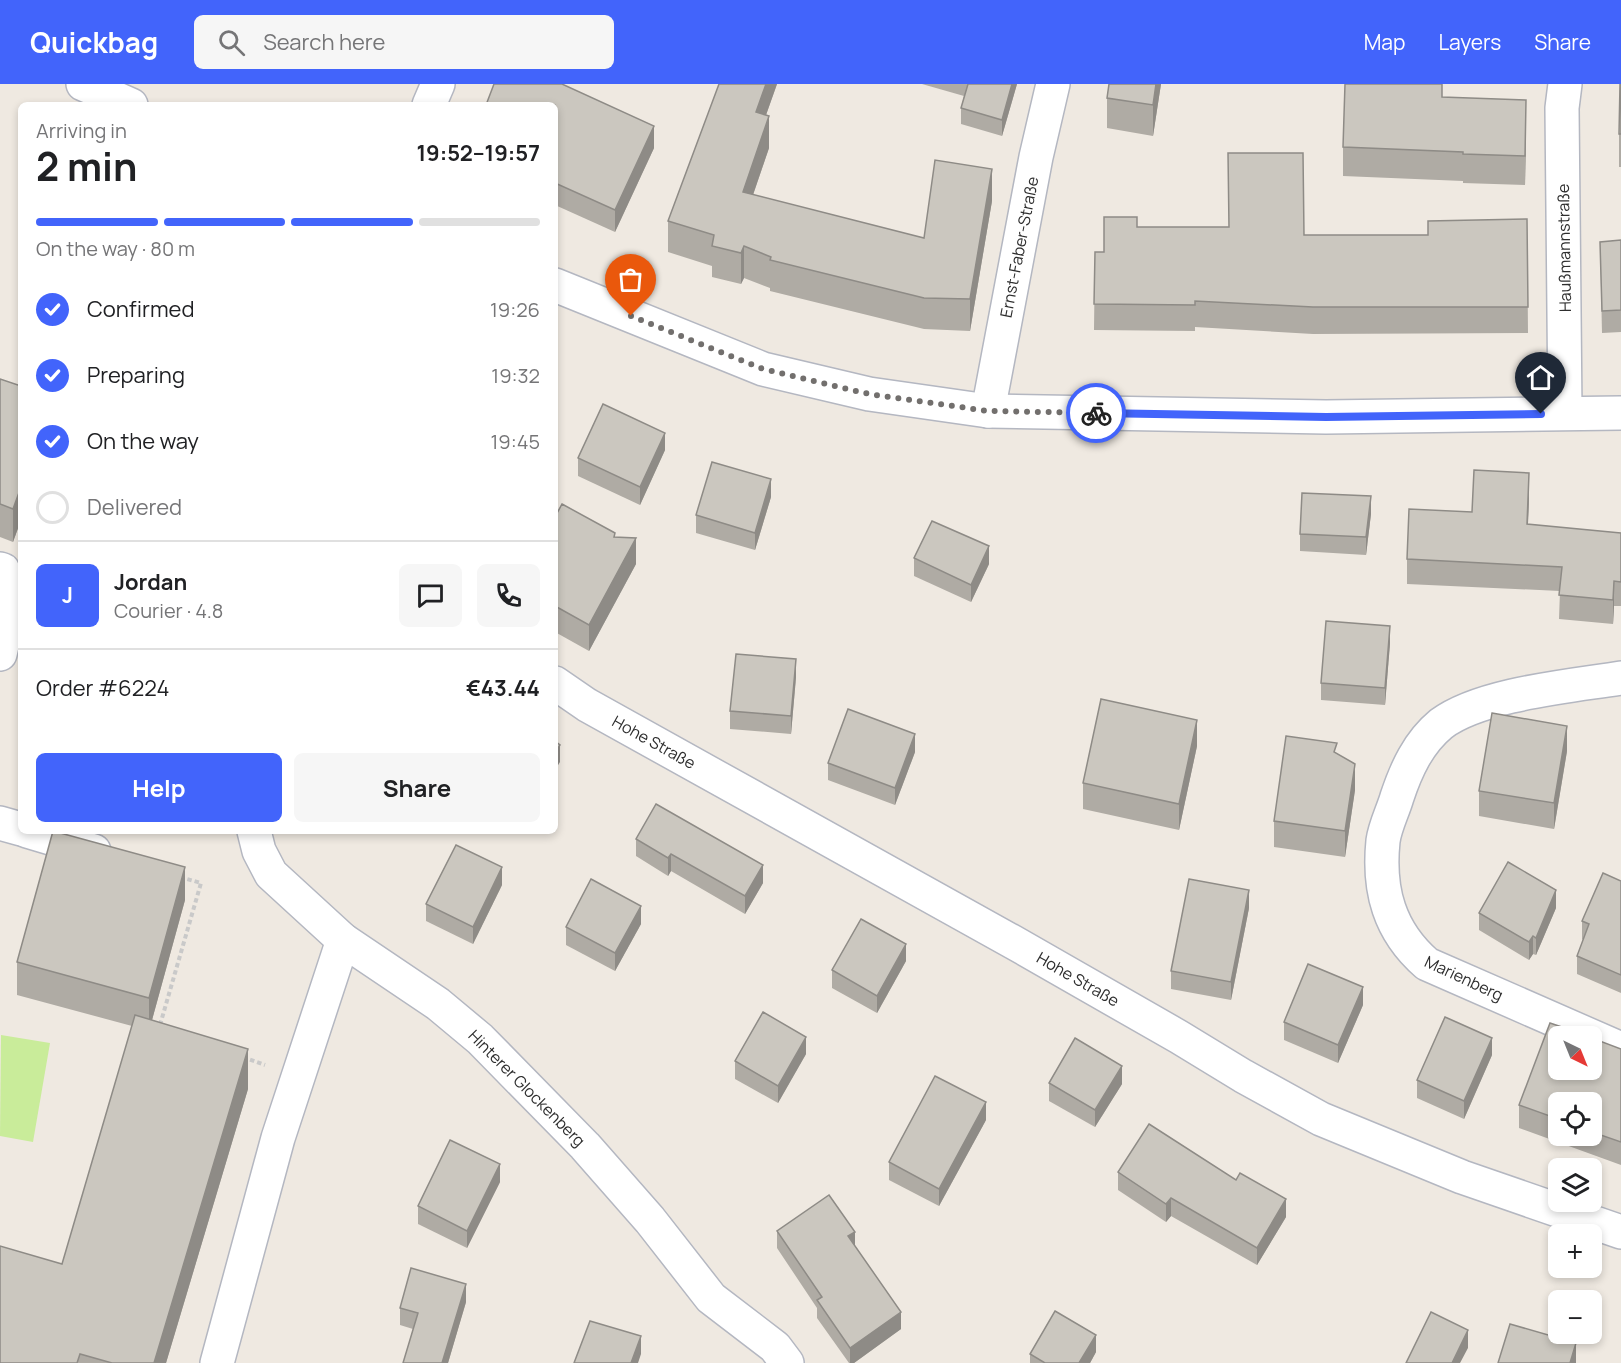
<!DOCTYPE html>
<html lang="en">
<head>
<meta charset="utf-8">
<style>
	body { margin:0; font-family:Manrope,sans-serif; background:#f6f6f6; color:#202124; height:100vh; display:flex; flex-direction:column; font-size:22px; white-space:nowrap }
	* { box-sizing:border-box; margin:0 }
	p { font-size:20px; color:#757577 }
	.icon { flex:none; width:33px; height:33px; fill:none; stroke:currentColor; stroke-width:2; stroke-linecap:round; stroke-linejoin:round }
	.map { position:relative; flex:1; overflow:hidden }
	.panel { position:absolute; left:18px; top:18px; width:540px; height:732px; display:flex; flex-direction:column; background:#fff; border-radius:9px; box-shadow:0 3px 9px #0003 }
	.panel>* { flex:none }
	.needle { width:39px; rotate:137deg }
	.tools { position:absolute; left:1548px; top:942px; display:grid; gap:12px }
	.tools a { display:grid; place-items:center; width:54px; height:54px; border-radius:9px; background:#fff; box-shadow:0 3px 9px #0003; font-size:30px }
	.pin { position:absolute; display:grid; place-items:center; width:51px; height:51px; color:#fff; margin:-62px -26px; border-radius:50% 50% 50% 0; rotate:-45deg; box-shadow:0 0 6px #0007 }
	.pin .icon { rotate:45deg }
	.courier { position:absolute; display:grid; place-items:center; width:60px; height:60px; margin:-30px; border:4px solid #4264fb; border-radius:50%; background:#fff; color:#222; box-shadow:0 2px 8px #0007 }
	.headline em { font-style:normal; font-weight:700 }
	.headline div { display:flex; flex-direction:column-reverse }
	.headline { display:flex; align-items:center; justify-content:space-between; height:102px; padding:0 18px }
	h1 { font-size:39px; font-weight:700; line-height:45px }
	.bar { display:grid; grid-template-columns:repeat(4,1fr); gap:9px 6px; align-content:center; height:72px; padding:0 18px }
	.bar i { height:8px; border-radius:4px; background:#e0e0e0 }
	.bar .active { background:#4264fb }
	.bar p { grid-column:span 4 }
	.line { display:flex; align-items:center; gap:15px; padding:0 18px; border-top:2px solid #e0e0e0 }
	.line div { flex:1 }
	.round { display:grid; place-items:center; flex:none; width:63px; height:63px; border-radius:9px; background:#f6f6f6 }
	ol { padding:0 18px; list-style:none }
	li { display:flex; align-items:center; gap:18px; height:66px }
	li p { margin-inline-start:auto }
	li .icon { padding:6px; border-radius:50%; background:#4264fb; color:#fff; stroke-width:4 }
	li:last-child { color:#757577 }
	li i { width:33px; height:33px; border:3px solid #e0e0e0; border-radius:50% }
	.cta { display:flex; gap:12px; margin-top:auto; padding:12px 18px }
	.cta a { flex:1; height:69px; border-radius:9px; background:#4264fb; color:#fff; font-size:24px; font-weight:700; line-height:69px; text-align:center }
	.cta a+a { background:#f6f6f6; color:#202124 }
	header { display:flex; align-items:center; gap:36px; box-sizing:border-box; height:84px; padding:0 30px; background:#4264fb; color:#fff }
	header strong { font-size:28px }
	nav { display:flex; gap:33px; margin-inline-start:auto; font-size:21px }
	.search { width:420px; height:54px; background:#f6f6f6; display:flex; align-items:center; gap:15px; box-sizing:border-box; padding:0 21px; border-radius:9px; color:#757577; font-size:22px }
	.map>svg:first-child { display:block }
	.pitch { fill:#c9ec9a }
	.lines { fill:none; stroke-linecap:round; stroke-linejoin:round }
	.minor-casing { stroke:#b4b7c1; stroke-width:36 }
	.path { stroke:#c9c9c9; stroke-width:4; stroke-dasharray:4.5 3; stroke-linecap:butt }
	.minor { stroke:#fff; stroke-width:33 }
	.wall { fill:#afaba4; fill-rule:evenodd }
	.shaded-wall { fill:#8e8b86 }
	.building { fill:#cbc7bf; stroke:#8e8b86; stroke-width:1.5 }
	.done { stroke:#726f6d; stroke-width:6; stroke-dasharray:0 10.8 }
	.route { stroke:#4264fb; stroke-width:8 }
	.labels { text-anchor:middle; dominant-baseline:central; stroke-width:6; stroke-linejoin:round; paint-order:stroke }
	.street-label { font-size:16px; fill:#2e2e2e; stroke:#fff }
</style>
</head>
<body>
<header>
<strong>Quickbag</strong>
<div class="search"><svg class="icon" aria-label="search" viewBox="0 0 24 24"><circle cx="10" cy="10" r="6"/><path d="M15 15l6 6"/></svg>Search here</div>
<nav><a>Map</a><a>Layers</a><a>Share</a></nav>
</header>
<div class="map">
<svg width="1621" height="1279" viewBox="0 0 1621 1279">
	<rect width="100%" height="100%" fill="#efe9e1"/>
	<!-- pitch -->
	<path class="pitch" d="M1 951 50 959 33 1058 0 1052Z"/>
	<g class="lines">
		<!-- minor casing -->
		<g class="minor-casing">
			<g id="minor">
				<path d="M83 0 131 21"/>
				<path d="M429 21 438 0"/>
				<path d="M555 201 763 285 869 310 988 327 1326 333 1621 329"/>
				<path d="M988 327 1036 73 1053 0"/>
				<path d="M1565 329 1562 24 1565 0"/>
				<path d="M0 485 3 486V557L0 570"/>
				<path d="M1621 594C1571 602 1481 610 1441 640 1418 659 1406 686 1397 713 1393 727 1385 742 1383 757 1378 806 1389 847 1427 880L1621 965"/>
				<path d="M555 599 587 621 1013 858 1179 953 1243 992 1321 1035 1462 1093 1621 1148"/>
				<path d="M0 739 21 745"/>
				<path d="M27 747 94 767"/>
				<path d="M254 747 259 767 271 790 343 856 438 920 480 955 585 1062 650 1136 711 1214 775 1263 787 1279"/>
				<path d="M217 1279 278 1054 343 856"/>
			</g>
		</g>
		<!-- path -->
		<g class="path">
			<path d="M160 941 201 799 180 793"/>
			<path d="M243 973 265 981"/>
		</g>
		<!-- minor -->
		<use href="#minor" class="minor"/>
	</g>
	<!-- wall -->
	<g class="wall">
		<path d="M719 0H777L766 31 769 64 753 111 924 154 992 117 970 247 924 245 770 207V204L744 194 741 200 712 193V182L668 168V137Z"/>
		<path d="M922 0H1017L1002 52 961 40V24L964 12Z"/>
		<path d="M1109 0H1161L1153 52 1107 44V14Z"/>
		<path d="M1621 0V83H1619V50Z"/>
		<path d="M1442 13 1526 45 1525 101 1463 99V97L1343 92V63Z"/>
		<path d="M555 21 654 64 615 148 555 121Z"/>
		<path d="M1527 135 1528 249 1313 250 1195 243V247L1094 246 1095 168H1104L1304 151H1428Z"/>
		<path d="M1621 156V248L1602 249 1600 158Z"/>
		<path d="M0 295 21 302V436L13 458 0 453Z"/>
		<path d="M665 366 640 421 578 392V374Z"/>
		<path d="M771 413 755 466 696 449V431Z"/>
		<path d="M1529 413 1528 440 1621 449V522H1614L1613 540 1559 535 1560 507 1407 500V475L1472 428Z"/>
		<path d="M1371 430 1366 471 1300 467V450Z"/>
		<path d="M555 433 615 453 636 480 589 567 555 548Z"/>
		<path d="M914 474 989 480 971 518 914 492Z"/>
		<path d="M1390 559 1385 621 1321 616V599Z"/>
		<path d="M796 593 791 650 730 645V627Z"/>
		<path d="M1197 662 1179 746 1083 725V699Z"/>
		<path d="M1567 667 1554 745 1479 732V707Z"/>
		<path d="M915 668 895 721 828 696V679Z"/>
		<path d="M1337 669 1355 706 1345 773 1274 763V737Z"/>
		<path d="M636 755 763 799 745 830 671 787 668 792 636 772Z"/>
		<path d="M1621 797V909L1577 890V872L1583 856 1582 855V837Z"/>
		<path d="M502 801 473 860 426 837V820Z"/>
		<path d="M185 816 152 936 248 1005 166 1279H0L62 1180 132 942 17 911V878Z"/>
		<path d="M1249 824 1231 916 1171 905V887Z"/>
		<path d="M1556 824 1536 871 1533 870 1529 876 1479 846V829Z"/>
		<path d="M641 840 615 887 566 861V843Z"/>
		<path d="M906 877 877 929 832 904V886Z"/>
		<path d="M1363 921 1338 979 1284 956V938Z"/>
		<path d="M1621 965V1081L1519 1044V1021ZM1558 1018H1592V1052H1558Z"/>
		<path d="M806 970 778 1019 735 995V977Z"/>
		<path d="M1492 971 1464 1035 1417 1014V996Z"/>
		<path d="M1049 999 1122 1000 1095 1043 1049 1017Z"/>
		<path d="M986 1036 939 1122 889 1096V1078Z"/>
		<path d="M1118 1088 1236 1096 1286 1133 1257 1181 1171 1132 1166 1138 1118 1106Z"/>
		<path d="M500 1098 467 1164 418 1140V1122Z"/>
		<path d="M777 1147 855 1162 901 1245 854 1279H849L817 1234V1224L777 1164Z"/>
		<path d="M466 1218 448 1279H403L413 1245 400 1241V1224Z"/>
		<path d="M1096 1268 1090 1279H1030V1270Z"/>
	</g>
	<!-- shaded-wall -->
	<g class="shaded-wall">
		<path d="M766 0H777L756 59V28Z"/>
		<path d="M1012 0H1017L1002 52V36Z"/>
		<path d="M1156 0H1161L1153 52V21Z"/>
		<path d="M1526 16V45L1525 101V72Z"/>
		<path d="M769 32V64L743 140V108Z"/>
		<path d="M654 42V64L615 148V126Z"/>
		<path d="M992 85V117L970 247V215Z"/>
		<path d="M744 162V194L741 200V169Z"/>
		<path d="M665 349V366L640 421V403Z"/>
		<path d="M1529 389V413L1527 464V440Z"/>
		<path d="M771 395V413L755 466V449Z"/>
		<path d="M21 403V436L13 458V425Z"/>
		<path d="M1371 412V430L1366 471V453Z"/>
		<path d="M636 454V480L589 567V541Z"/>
		<path d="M989 462V480L971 518V501Z"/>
		<path d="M1614 497V522L1613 540V516Z"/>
		<path d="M1390 542V559L1385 621V604Z"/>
		<path d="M796 575V593L791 650V632Z"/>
		<path d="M1197 636V662L1179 746V720Z"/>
		<path d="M1567 642V667L1554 745V719Z"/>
		<path d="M915 650V668L895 721V704Z"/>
		<path d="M560 661V678L555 686V669Z"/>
		<path d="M1355 680V706L1345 773V747Z"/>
		<path d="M671 770V787L668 792V774Z"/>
		<path d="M763 781V799L745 830V812Z"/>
		<path d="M185 783V816L149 947V914Z"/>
		<path d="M502 783V801L473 860V843Z"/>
		<path d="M1249 806V824L1231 916V898Z"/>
		<path d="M1556 806V824L1536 871V854Z"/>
		<path d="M641 822V840L615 887V869Z"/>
		<path d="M1533 852V870L1529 876V858Z"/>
		<path d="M906 860V877L877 929V912Z"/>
		<path d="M1363 903V921L1338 979V961Z"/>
		<path d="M806 953V970L778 1019V1002Z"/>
		<path d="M1492 954V971L1464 1035V1017Z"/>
		<path d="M248 965V1005L166 1279H154Z"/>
		<path d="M1122 982V1000L1095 1043V1026Z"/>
		<path d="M986 1018V1036L939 1122V1105Z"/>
		<path d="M500 1080V1098L467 1164V1147Z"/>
		<path d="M1171 1114V1132L1166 1138V1120Z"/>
		<path d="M1286 1115V1133L1257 1181V1164Z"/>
		<path d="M855 1148V1165L848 1152Z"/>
		<path d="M466 1200V1218L448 1279H442Z"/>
		<path d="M901 1228V1245L854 1279H850V1264Z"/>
		<path d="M1468 1246V1264L1460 1279H1452Z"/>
		<path d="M1096 1251V1268L1090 1279H1079Z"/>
		<path d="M641 1252V1270L638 1279H631Z"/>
		<path d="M1576 1259V1279H1570Z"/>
	</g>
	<!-- building -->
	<g class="building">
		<path d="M494 0H562L654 42 615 126 555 99V21H486Z"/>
		<path d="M719 0H766L756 28 769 32 743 108 924 154 935 76 992 85 970 215 924 214 770 176 771 173 744 162 741 169 712 162 714 151 668 137Z"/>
		<path d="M968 0H1012L1002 36 961 24Z"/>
		<path d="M1109 0H1156L1153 21 1107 14Z"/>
		<path d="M1345 0H1442V13L1526 16 1525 72 1463 70V68L1343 63Z"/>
		<path d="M1620 0H1621V50H1619Z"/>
		<path d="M1228 69H1303L1304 151H1428V137L1527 135 1528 223H1313L1195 217V221L1094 220 1095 168H1104V133H1137V143H1229Z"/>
		<path d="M1621 156V226L1602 227 1600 158Z"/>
		<path d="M0 295 21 302V403L13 425 0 420Z"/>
		<path d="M603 320 665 349 640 403 578 374Z"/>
		<path d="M712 378 771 395 755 449 696 431Z"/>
		<path d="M1474 386 1529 389 1527 440 1621 449V498L1614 497 1613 516 1559 511 1562 483 1407 475 1409 425 1472 428Z"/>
		<path d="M1302 409 1371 412 1366 453 1300 450Z"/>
		<path d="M562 420 615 449 614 453 636 454 589 541 555 522V433Z"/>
		<path d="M932 437 989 462 971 501 914 474Z"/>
		<path d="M1326 537 1390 542 1385 604 1321 599Z"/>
		<path d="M736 570 796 575 791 632 730 627Z"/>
		<path d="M1101 615 1197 636 1179 720 1083 699Z"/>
		<path d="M848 625 915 650 895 704 828 679Z"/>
		<path d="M1492 629 1567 642 1554 719 1479 707Z"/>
		<path d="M1286 652 1337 659 1334 668 1355 680 1345 747 1274 737Z"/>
		<path d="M555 657 560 661 555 669Z"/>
		<path d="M656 720 763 781 745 812 671 770 668 774 636 755Z"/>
		<path d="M53 747 185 783 149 914 17 878Z"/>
		<path d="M456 761 502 783 473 843 426 820Z"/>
		<path d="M1508 778 1556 806 1536 854 1533 852 1529 858 1479 829Z"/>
		<path d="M1603 789 1621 797V891L1577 872 1589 840 1582 837Z"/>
		<path d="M591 795 641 822 615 869 566 843Z"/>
		<path d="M1189 795 1249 806 1231 898 1171 887Z"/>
		<path d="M861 835 906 860 877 912 832 886Z"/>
		<path d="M1308 880 1363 903 1338 961 1284 938Z"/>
		<path d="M763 928 806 953 778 1002 735 977Z"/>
		<path d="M135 931 248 965 154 1279H112L80 1270 77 1279H0V1162L62 1180Z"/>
		<path d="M1445 933 1492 954 1464 1017 1417 996Z"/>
		<path d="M1550 939 1588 952H1558V986H1592V954L1621 965V1058L1592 1048V1018H1558V1035L1519 1021Z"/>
		<path d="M1075 954 1122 982 1095 1026 1049 999Z"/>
		<path d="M935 992 986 1018 939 1105 889 1078Z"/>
		<path d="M1149 1040 1236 1096 1240 1089 1286 1115 1257 1164 1171 1114 1166 1120 1118 1088Z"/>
		<path d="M450 1056 500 1080 467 1147 418 1122Z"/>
		<path d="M829 1111 855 1148 848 1152 901 1228 850 1264 817 1216 822 1213 777 1147Z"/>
		<path d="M411 1184 466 1200 442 1279H403L418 1229 400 1224Z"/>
		<path d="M1055 1227 1096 1251 1079 1279H1045L1030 1270Z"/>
		<path d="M1431 1228 1468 1246 1452 1279H1406Z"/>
		<path d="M590 1237 641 1252 631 1279H574Z"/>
		<path d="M1510 1240 1576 1259 1570 1279H1498Z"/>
	</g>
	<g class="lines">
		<!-- done -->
		<path class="done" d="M631 232 763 285 869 310 988 327 1096 329"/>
		<!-- route -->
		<path class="route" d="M1096 329 1326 333 1541 330"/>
	</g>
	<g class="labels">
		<!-- street labels -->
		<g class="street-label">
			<text transform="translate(1019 163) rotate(-79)">Ernst-Faber-Straße</text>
			<text transform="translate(1564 164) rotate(-91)">Haußmannstraße</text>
			<text transform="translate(654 658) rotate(29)">Hohe Straße</text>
			<text transform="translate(1464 894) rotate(25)">Marienberg</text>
			<text transform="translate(1078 895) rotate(30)">Hohe Straße</text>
			<text transform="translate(527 1004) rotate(45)">Hinterer Glockenberg</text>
		</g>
	</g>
</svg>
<div class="tools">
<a><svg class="needle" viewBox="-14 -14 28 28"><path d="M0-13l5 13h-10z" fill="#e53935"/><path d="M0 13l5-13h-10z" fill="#757577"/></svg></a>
<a><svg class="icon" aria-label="locate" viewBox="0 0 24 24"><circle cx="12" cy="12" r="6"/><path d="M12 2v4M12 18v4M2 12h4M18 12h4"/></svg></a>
<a><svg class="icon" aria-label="layers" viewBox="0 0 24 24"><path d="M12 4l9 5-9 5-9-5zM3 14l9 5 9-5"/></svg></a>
<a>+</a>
<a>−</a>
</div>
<div class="pin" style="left:631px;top:232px;background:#ea580c"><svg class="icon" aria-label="bag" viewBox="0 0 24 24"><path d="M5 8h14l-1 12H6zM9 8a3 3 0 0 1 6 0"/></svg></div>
<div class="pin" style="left:1541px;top:330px;background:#1f2937"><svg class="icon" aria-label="home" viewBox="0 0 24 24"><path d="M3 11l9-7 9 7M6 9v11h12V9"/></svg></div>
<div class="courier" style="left:1096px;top:329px"><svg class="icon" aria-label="bike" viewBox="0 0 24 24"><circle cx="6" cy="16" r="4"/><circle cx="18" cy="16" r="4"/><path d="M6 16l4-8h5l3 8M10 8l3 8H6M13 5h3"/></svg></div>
<section class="panel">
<div class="headline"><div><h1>2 min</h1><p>Arriving in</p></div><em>19:52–19:57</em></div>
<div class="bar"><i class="active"></i><i class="active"></i><i class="active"></i><i></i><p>On the way · 80 m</p></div>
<ol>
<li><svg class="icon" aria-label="check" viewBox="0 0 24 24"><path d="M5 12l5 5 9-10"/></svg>Confirmed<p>19:26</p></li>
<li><svg class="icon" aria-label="check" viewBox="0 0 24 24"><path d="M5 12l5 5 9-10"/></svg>Preparing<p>19:32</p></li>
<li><svg class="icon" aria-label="check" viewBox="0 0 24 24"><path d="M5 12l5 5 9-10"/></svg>On the way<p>19:45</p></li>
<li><i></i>Delivered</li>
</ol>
<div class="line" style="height:108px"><b class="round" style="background:#4264fb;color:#fff">J</b><div><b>Jordan</b><p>Courier · 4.8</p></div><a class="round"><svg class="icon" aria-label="chat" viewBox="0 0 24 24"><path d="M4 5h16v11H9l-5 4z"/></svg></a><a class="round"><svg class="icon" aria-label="phone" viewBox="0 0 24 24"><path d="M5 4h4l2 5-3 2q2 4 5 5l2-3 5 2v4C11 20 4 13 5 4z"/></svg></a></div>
<div class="line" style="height:78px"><div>Order #6224</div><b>€43.44</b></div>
<div class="cta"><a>Help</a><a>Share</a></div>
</section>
</div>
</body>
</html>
